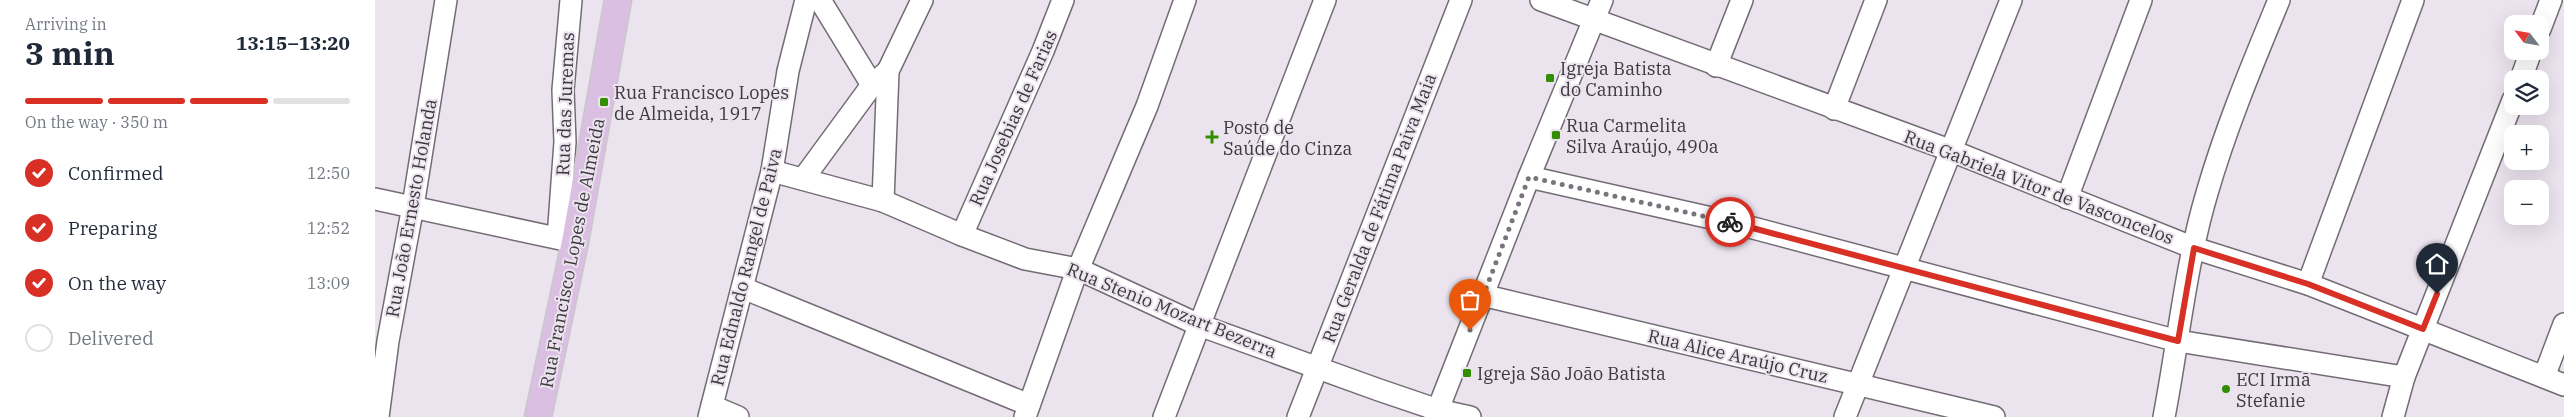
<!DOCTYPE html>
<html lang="en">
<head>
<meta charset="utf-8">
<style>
	body { margin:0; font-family:"IBM Plex Serif",serif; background:#f2f2f3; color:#1f2937; height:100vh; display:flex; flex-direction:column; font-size:19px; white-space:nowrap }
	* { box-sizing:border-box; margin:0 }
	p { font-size:16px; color:#747a83 }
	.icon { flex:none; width:28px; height:28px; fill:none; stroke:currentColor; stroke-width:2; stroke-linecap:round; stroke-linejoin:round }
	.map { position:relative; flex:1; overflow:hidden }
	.drawer { display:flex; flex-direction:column; background:#fff; width:375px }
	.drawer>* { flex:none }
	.needle { width:32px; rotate:301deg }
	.controls { position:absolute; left:2129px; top:15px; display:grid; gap:10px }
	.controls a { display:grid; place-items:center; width:45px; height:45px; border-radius:10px; background:#fff; box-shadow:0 5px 20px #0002; font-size:25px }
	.pin { position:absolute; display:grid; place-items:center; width:42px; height:42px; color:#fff; margin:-51px -21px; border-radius:50% 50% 50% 0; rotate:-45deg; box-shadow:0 0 5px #0007 }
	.pin .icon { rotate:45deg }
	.courier { position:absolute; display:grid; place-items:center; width:50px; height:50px; margin:-25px; border:4px solid #d93025; border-radius:50%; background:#fff; color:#222; box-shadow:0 1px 6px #0007 }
	.headline em { font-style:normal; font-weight:700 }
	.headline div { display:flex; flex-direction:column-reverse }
	.headline { display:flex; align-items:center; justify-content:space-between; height:85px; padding:0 25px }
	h1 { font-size:32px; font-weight:700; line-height:38px }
	.bar { display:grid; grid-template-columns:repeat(4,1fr); gap:8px 5px; align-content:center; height:60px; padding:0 25px }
	.bar i { height:6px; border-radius:4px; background:#e0e1e3 }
	.bar .current { background:#d93025 }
	.bar p { grid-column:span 4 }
	ol { padding:0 25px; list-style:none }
	li { display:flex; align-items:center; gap:15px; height:55px }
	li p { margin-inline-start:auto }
	li .icon { padding:5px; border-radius:50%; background:#d93025; color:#fff; stroke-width:4 }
	li:last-child { color:#747a83 }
	li i { width:28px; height:28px; border:2px solid #e0e1e3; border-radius:50% }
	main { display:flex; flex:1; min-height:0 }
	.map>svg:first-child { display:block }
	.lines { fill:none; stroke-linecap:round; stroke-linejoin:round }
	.minor-casing { stroke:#746c75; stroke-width:24 }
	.major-casing { stroke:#c8c8c9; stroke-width:29 }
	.minor { stroke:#fff; stroke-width:21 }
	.major { stroke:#dabfe2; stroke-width:26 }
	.done { stroke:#79747b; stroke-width:5; stroke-dasharray:0 9 }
	.route { stroke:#d93025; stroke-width:6 }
	.poi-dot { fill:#318e00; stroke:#ebe3ee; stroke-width:2 }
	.labels { text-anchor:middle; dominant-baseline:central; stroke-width:4; stroke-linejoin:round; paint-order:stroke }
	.poi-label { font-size:18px; fill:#3c393d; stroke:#ebe3ee; text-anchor:start }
	.street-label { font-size:18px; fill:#3c393d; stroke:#ebe3ee }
</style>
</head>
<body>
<main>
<section class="drawer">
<div class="headline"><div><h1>3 min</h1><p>Arriving in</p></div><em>13:15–13:20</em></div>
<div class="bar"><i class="current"></i><i class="current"></i><i class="current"></i><i></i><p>On the way · 350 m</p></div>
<ol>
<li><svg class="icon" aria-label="check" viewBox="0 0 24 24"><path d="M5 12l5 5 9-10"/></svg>Confirmed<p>12:50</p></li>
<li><svg class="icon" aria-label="check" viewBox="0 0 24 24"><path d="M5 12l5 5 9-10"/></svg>Preparing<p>12:52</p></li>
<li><svg class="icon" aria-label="check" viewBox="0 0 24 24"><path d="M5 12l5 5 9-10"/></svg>On the way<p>13:09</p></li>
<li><i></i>Delivered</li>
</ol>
</section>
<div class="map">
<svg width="2189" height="417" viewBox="0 0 2189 417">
	<rect width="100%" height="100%" fill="#ebe3ee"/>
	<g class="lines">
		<!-- minor casing -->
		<g class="minor-casing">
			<g id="minor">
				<path d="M445 0 497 85"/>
				<path d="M1166 0 1577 151 1819 248 1933 284 2189 385"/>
				<path d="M2165 29 2176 0"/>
				<path d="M1341 66 1367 0"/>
				<path d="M2146 79 2156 51"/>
				<path d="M1459 109 1501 0"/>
				<path d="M397 171 508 201 587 235 650 259 703 269 824 325 1004 390 1063 410 1095 417"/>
				<path d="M1154 177 1363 224 1803 341 2029 377"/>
				<path d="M428 179 497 85 513 71"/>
				<path d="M1692 198 1766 0"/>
				<path d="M0 199 195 241"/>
				<path d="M508 201 513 71 547 0"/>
				<path d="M587 235 668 51 688 0"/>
				<path d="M183 238 190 142 188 90 196 0"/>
				<path d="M1933 284 2038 0"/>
				<path d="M368 288 654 405"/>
				<path d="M1107 295 1619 417"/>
				<path d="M2169 377 2189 324"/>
				<path d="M337 406 363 417"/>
				<path d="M3 417 13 341 38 206 71 0"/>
				<path d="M334 417 397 171 413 71 431 0"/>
				<path d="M650 417 699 279 772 106 810 0"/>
				<path d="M789 417 950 0"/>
				<path d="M923 417 1086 0"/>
				<path d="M1060 417 1154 177 1227 0"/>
				<path d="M1470 417 1636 0"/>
				<path d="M1789 417C1803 344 1811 263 1832 193 1851 127 1878 63 1904 0"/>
				<path d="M2018 417 2029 377 2138 100"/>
			</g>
		</g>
		<!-- major casing -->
		<g class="major-casing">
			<path id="major" d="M163 417 200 242 243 0"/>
		</g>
		<!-- minor -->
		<use href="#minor" class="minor"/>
		<!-- major -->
		<use href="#major" class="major"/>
	</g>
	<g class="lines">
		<!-- done -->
		<path class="done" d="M1095 330 1154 177 1355 222"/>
		<!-- route -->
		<path class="route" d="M1355 222 1803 341 1819 248 1933 284 2048 329 2062 294"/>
	</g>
	<!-- markers -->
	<g class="poi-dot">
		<rect x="1170" y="73" width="10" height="10" rx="2.5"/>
		<rect x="224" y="97" width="10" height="10" rx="2.5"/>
		<rect x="1176" y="130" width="10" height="10" rx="2.5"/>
		<path d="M834.5 129.5h5v5h5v5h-5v5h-5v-5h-5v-5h5z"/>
		<rect x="1087" y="368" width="10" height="10" rx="2.5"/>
		<circle cx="1851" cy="389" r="5"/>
	</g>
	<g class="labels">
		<!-- poi labels -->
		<g class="poi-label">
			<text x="1185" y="68">Igreja Batista<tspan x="1185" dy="21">do Caminho</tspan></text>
			<text x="239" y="92">Rua Francisco Lopes<tspan x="239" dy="21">de Almeida, 1917</tspan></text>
			<text x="1191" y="125">Rua Carmelita<tspan x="1191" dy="21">Silva Araújo, 490a</tspan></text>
			<text x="848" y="127">Posto de<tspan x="848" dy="21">Saúde do Cinza</tspan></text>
			<text x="1102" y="373">Igreja São João Batista</text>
			<text x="1861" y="379">ECI Irmã<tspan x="1861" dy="21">Stefanie</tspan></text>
		</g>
		<!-- street labels -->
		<g class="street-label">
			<text transform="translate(190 104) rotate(-88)">Rua das Juremas</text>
			<text transform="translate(638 118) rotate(-66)">Rua Josebias de Farias</text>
			<text transform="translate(1664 187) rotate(21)">Rua Gabriela Vitor de Vasconcelos</text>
			<text transform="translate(36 208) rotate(-80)">Rua João Ernesto Holanda</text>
			<text transform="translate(1004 208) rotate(-69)">Rua Geralda de Fátima Paiva Maia</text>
			<text transform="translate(197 253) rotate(-79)">Rua Francisco Lopes de Almeida</text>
			<text transform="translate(371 267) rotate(-76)">Rua Ednaldo Rangel de Paiva</text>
			<text transform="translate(797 310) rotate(22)">Rua Stenio Mozart Bezerra</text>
			<text transform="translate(1363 356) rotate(13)">Rua Alice Araújo Cruz</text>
		</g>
	</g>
</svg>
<div class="controls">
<a><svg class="needle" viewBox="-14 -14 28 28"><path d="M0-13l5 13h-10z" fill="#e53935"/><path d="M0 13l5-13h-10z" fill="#747a83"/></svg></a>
<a><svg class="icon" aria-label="layers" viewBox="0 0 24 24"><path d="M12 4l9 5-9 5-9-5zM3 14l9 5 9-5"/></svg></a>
<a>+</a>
<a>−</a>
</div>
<div class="pin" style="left:1095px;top:330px;background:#ea580c"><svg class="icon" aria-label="bag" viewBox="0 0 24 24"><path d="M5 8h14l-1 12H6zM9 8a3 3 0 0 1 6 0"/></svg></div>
<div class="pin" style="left:2062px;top:294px;background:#1f2937"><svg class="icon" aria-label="home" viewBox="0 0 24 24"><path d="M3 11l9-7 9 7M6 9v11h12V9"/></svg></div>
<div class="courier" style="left:1355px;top:222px"><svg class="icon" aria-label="bike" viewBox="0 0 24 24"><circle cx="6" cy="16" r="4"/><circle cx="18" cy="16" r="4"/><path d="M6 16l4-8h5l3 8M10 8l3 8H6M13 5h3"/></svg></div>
</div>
</main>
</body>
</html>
